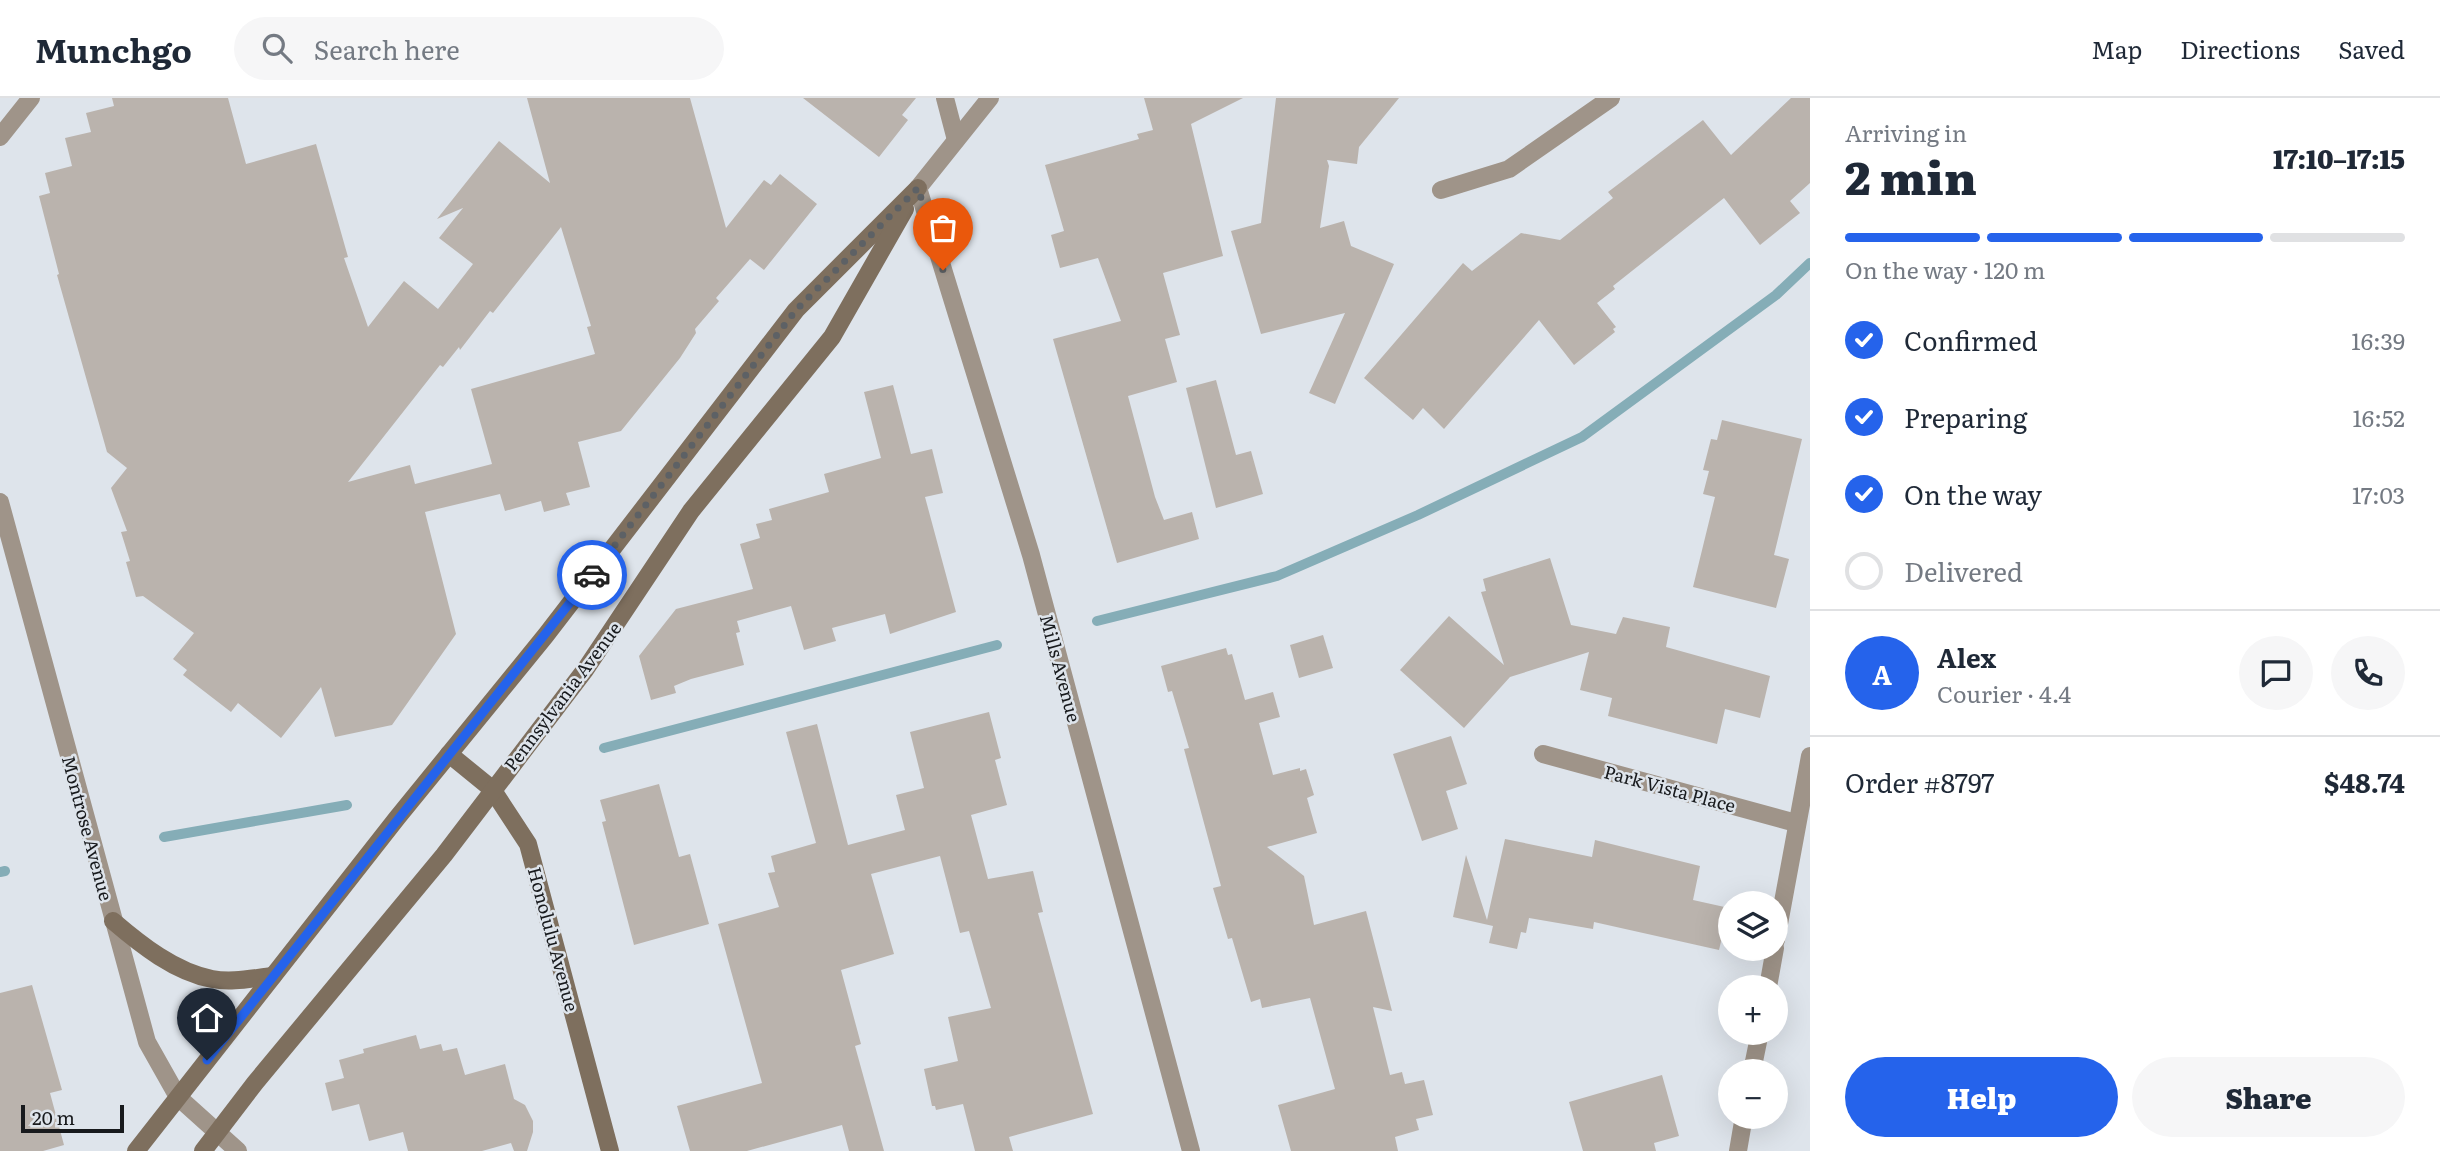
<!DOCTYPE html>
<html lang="en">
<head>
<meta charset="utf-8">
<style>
	body { margin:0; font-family:Literata,serif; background:#f6f6f7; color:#1f2937; height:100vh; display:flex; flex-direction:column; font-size:26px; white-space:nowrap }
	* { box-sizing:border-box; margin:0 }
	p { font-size:23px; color:#747a83 }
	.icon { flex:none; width:38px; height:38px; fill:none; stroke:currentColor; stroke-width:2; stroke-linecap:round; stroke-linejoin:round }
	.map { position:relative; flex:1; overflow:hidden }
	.details { display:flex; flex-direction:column; background:#fff; width:630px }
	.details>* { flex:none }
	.fabs { position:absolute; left:1718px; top:793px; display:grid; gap:14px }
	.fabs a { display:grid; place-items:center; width:70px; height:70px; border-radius:50%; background:#fff; box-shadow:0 7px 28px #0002; font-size:35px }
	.scale { position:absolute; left:21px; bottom:18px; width:103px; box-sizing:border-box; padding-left:7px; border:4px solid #181a1d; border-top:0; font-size:19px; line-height:24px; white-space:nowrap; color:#181a1d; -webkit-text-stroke:5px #dee4eb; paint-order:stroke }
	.pin { position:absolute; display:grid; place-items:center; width:60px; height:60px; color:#fff; margin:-72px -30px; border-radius:50% 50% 50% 0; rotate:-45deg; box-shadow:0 0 7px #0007 }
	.pin .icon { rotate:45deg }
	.courier { position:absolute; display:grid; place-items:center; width:70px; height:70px; margin:-35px; border:5px solid #2563eb; border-radius:50%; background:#fff; color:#222; box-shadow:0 2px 9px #0007 }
	.summary em { font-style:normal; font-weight:800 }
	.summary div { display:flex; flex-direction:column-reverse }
	.summary { display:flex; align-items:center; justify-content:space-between; height:119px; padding:0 35px }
	h1 { font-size:46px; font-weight:800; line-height:52px }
	.bar { display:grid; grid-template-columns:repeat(4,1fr); gap:10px 7px; align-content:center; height:84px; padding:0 35px }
	.bar i { height:9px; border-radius:5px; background:#e0e1e3 }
	.bar .current { background:#2563eb }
	.bar p { grid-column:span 4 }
	.line { display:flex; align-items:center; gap:18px; padding:0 35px; border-top:2px solid #e0e1e3 }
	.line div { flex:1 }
	.round { display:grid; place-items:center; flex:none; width:74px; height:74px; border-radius:37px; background:#f6f6f7 }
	ol { padding:0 35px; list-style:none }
	li { display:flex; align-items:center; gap:21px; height:77px }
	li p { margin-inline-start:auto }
	li .icon { padding:7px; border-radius:50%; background:#2563eb; color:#fff; stroke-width:4 }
	li:last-child { color:#747a83 }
	li i { width:38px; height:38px; border:4px solid #e0e1e3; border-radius:50% }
	.button { display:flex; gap:14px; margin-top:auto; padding:14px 35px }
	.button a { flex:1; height:80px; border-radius:42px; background:#2563eb; color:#fff; font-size:28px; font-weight:800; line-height:80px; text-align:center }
	.button a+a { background:#f6f6f7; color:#1f2937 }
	header { display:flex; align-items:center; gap:42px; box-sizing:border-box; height:98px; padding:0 35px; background:#fff; border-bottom:2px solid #e0e1e3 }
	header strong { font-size:33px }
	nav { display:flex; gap:38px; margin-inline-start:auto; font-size:24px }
	.search { width:490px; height:63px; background:#f6f6f7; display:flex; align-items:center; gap:18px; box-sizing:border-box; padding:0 24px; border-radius:38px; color:#747a83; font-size:26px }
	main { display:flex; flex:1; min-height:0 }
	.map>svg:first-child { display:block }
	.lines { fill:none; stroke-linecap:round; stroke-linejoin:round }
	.stream { stroke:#85adb7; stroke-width:10 }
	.building { fill:#bab3ad; fill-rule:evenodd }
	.minor { stroke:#9f9489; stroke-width:18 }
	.tertiary { stroke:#9f9489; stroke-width:18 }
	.secondary { stroke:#7e6f5e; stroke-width:18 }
	.done { stroke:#5d6165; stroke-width:7; stroke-dasharray:0 12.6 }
	.route { stroke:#2563eb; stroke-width:9 }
	.labels { text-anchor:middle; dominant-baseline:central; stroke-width:5; stroke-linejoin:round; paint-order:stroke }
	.street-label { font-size:18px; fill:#181a1d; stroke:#dee4eb }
</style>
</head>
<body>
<header>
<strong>Munchgo</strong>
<div class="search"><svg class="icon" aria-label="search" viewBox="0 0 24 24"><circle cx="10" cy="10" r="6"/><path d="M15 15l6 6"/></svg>Search here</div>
<nav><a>Map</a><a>Directions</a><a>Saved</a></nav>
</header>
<main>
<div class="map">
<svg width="1810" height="1053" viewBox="0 0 1810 1053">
	<rect width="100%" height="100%" fill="#dee4eb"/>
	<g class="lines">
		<!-- stream -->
		<g class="stream">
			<path d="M1097 523 1277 478 1418 417 1582 339 1776 197 1810 165"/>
			<path d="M604 650 997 547"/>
			<path d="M164 739 347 707"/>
			<path d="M0 774 5 773"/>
		</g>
	</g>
	<!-- building -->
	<g class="building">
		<path d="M112 0H228L246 66 316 46 348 159 344 160 368 229 404 183 438 211 473 166 439 140 463 110 437 121 499 43 550 85 527 0H690L726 130 764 82 771 87 780 76 817 106 764 172 750 161 716 200 719 203 695 231 696 235 680 260 621 333 578 344 590 389 566 395 570 407 544 414 541 403 505 413 500 396 425 414 456 536 392 627 335 639 321 589 281 640 238 605 231 614 183 577 187 572 173 561 194 535 143 498 136 499 126 464 130 463 121 434 127 433 111 390 127 370 107 354 57 177 59 176 39 98 50 95 45 75 72 68 65 40 91 34 86 15 114 8ZM561 129 591 228 587 229 595 256 471 291 492 366 415 386 410 367 348 384 440 267 443 269 459 249 460 252 490 213 493 215Z"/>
		<path d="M803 0H916L902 17 908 22 879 59Z"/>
		<path d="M1144 0H1243L1191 26 1223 158 1163 175 1180 237 1165 241 1177 284 1128 298 1155 399 1164 422 1192 414 1199 441 1117 465 1053 241 1121 223 1098 160 1060 170 1051 137 1064 133 1045 67 1139 41 1137 36 1153 32Z"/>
		<path d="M1276 0H1399L1359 49 1357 66 1327 62 1329 68 1320 130 1344 123 1351 148 1394 166 1335 306 1309 295 1345 215 1261 236 1231 133 1261 125Z"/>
		<path d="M1791 0H1810V85L1790 103 1800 115 1760 147 1724 100 1613 188 1615 191 1597 205 1616 229 1613 231 1615 234 1574 267 1539 222 1444 331 1423 310 1413 322 1364 280 1463 165 1472 173 1521 135 1560 142 1613 100 1608 94 1703 22 1731 57Z"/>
		<path d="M1216 282 1236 357 1251 353 1263 396 1216 410 1186 290Z"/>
		<path d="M893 287 911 356 932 351 943 395 925 399 956 514 890 536 885 516 832 530 836 543 804 552 791 508 737 523 740 534 736 535 744 567 691 581 674 588 676 595 651 602 639 558 676 511 753 491 740 446 760 440 756 426 772 422 769 411 829 394 824 376 881 360 864 294Z"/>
		<path d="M1722 322 1802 341 1774 457 1789 461 1776 510 1693 489 1715 399 1703 396 1709 373 1703 372 1711 341 1717 342Z"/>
		<path d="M1550 460 1571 527 1616 536 1623 519 1670 529 1666 549 1770 578 1760 620 1725 611 1717 646 1608 618 1612 600 1580 592 1589 554 1510 579 1464 630 1400 572 1449 518 1504 567 1481 494 1486 493 1483 481Z"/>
		<path d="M1323 537 1333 570 1299 580 1290 547Z"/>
		<path d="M1226 550 1228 557 1232 556 1245 602 1273 594 1280 619 1259 625 1273 677 1300 670V673L1306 671 1314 697 1307 700 1317 735 1267 749 1304 778 1314 827 1366 813 1392 913 1373 909 1390 977 1402 974 1405 986 1424 982 1433 1017 1416 1021 1419 1032 1395 1039 1398 1053H1291L1278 1007 1335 991 1310 900 1262 910 1260 901 1251 904 1232 840 1228 841 1213 790 1221 788 1184 651 1189 650 1172 593 1168 594 1161 568Z"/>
		<path d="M989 614 1001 660 995 662 1007 707 971 717 988 781 1033 773 1043 814 1038 815 1093 1016 1009 1039 1013 1053H975L963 1006 936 1012 935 1008H932L924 971 958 963 948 919 991 910 969 833 960 835 940 758 871 776 894 856 841 872 861 946 855 948 884 1053H849L842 1027 747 1053H690L677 1008 762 985 718 826 779 809 768 775 775 774 771 758 816 745 786 634 817 626 848 747 905 732 896 697 924 690 910 634Z"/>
		<path d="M1451 638 1467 686 1446 693 1458 731 1422 743 1393 656Z"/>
		<path d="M659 686 679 759 690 756 709 826 634 847 602 724 606 723 600 702Z"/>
		<path d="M1505 741 1592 759 1595 742 1700 768 1693 802 1729 810 1719 852 1594 824 1593 831 1529 820 1526 835 1521 834 1517 851 1489 845 1493 828 1453 819 1466 757 1487 822Z"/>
		<path d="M32 887 62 992 50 995 64 1047 43 1053H0V895Z"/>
		<path d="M416 937 420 951 441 946 443 953 457 950 465 977 505 966 514 1001 525 1007 533 1023V1034L527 1053H514L511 1045 482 1053H408L403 1034 369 1043 359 1006 332 1013 325 985 344 980 339 962 364 955 363 951Z"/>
		<path d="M1662 977 1679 1038 1654 1045 1656 1053H1583L1569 1004Z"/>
	</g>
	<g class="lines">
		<!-- minor -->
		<g class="minor">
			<path d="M945 0 956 42"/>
			<path d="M0 39 31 0"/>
			<path d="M918 90 1031 457 1191 1053"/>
			<path d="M1441 92 1509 71 1611 0"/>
			<path d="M1543 656 1796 725"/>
			<path d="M1776 842 1810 658"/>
			<path d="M1768 889 1775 850"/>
			<path d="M1752 973 1760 934"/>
			<path d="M1738 1053 1744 1018"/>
		</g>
		<!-- tertiary -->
		<g class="tertiary">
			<path d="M918 90 990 0"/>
			<path d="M0 404 147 944 178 999 238 1053"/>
		</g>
		<!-- secondary -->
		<g class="secondary">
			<path d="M449 656 492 691 528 746 610 1053"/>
			<path d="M113 823C141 847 175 874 212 881 232 885 253 880 273 878"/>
			<path d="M136 1053 397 720 546 537 796 212 918 90"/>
			<path d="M203 1053 255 985 444 757 585 572 691 413 832 239 905 111"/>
		</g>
	</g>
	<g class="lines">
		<!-- done -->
		<path class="done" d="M592 477 796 212 918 90 943 172"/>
		<!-- route -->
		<path class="route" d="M207 962 592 477"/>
	</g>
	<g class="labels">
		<!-- street labels -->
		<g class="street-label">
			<text transform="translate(1061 570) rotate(75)">Mills Avenue</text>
			<text transform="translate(562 598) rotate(-53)">Pennsylvania Avenue</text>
			<text transform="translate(1670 690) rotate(15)">Park Vista Place</text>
			<text transform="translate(88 730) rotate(75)">Montrose Avenue</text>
			<text transform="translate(554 841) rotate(75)">Honolulu Avenue</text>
		</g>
	</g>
</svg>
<div class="fabs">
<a><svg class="icon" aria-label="layers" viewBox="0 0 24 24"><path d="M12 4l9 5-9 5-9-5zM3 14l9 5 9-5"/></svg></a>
<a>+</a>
<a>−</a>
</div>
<div class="scale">20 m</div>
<div class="pin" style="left:943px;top:172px;background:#ea580c"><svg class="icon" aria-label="bag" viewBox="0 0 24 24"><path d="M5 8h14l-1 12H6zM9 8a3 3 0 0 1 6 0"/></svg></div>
<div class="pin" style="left:207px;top:962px;background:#1f2937"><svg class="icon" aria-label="home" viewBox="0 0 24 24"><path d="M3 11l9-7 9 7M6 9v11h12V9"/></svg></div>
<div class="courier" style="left:592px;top:477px"><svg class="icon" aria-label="car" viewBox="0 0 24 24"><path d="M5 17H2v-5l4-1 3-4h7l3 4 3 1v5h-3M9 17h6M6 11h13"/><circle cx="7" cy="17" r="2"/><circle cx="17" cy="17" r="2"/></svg></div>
</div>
<section class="details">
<div class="summary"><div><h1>2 min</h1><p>Arriving in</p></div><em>17:10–17:15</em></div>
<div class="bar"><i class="current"></i><i class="current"></i><i class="current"></i><i></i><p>On the way · 120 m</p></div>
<ol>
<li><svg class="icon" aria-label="check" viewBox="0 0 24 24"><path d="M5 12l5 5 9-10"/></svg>Confirmed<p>16:39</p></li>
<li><svg class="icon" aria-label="check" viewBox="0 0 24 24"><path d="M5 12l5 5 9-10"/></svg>Preparing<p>16:52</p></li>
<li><svg class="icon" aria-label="check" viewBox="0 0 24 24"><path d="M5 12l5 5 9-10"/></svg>On the way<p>17:03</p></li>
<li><i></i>Delivered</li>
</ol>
<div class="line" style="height:126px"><b class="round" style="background:#2563eb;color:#fff">A</b><div><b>Alex</b><p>Courier · 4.4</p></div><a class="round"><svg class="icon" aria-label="chat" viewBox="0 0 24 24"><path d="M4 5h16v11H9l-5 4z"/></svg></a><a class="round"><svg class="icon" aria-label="phone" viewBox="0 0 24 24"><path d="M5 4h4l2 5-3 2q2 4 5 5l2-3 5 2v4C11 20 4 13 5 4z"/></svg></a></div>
<div class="line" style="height:91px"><div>Order #8797</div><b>$48.74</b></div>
<div class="button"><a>Help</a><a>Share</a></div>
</section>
</main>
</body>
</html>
